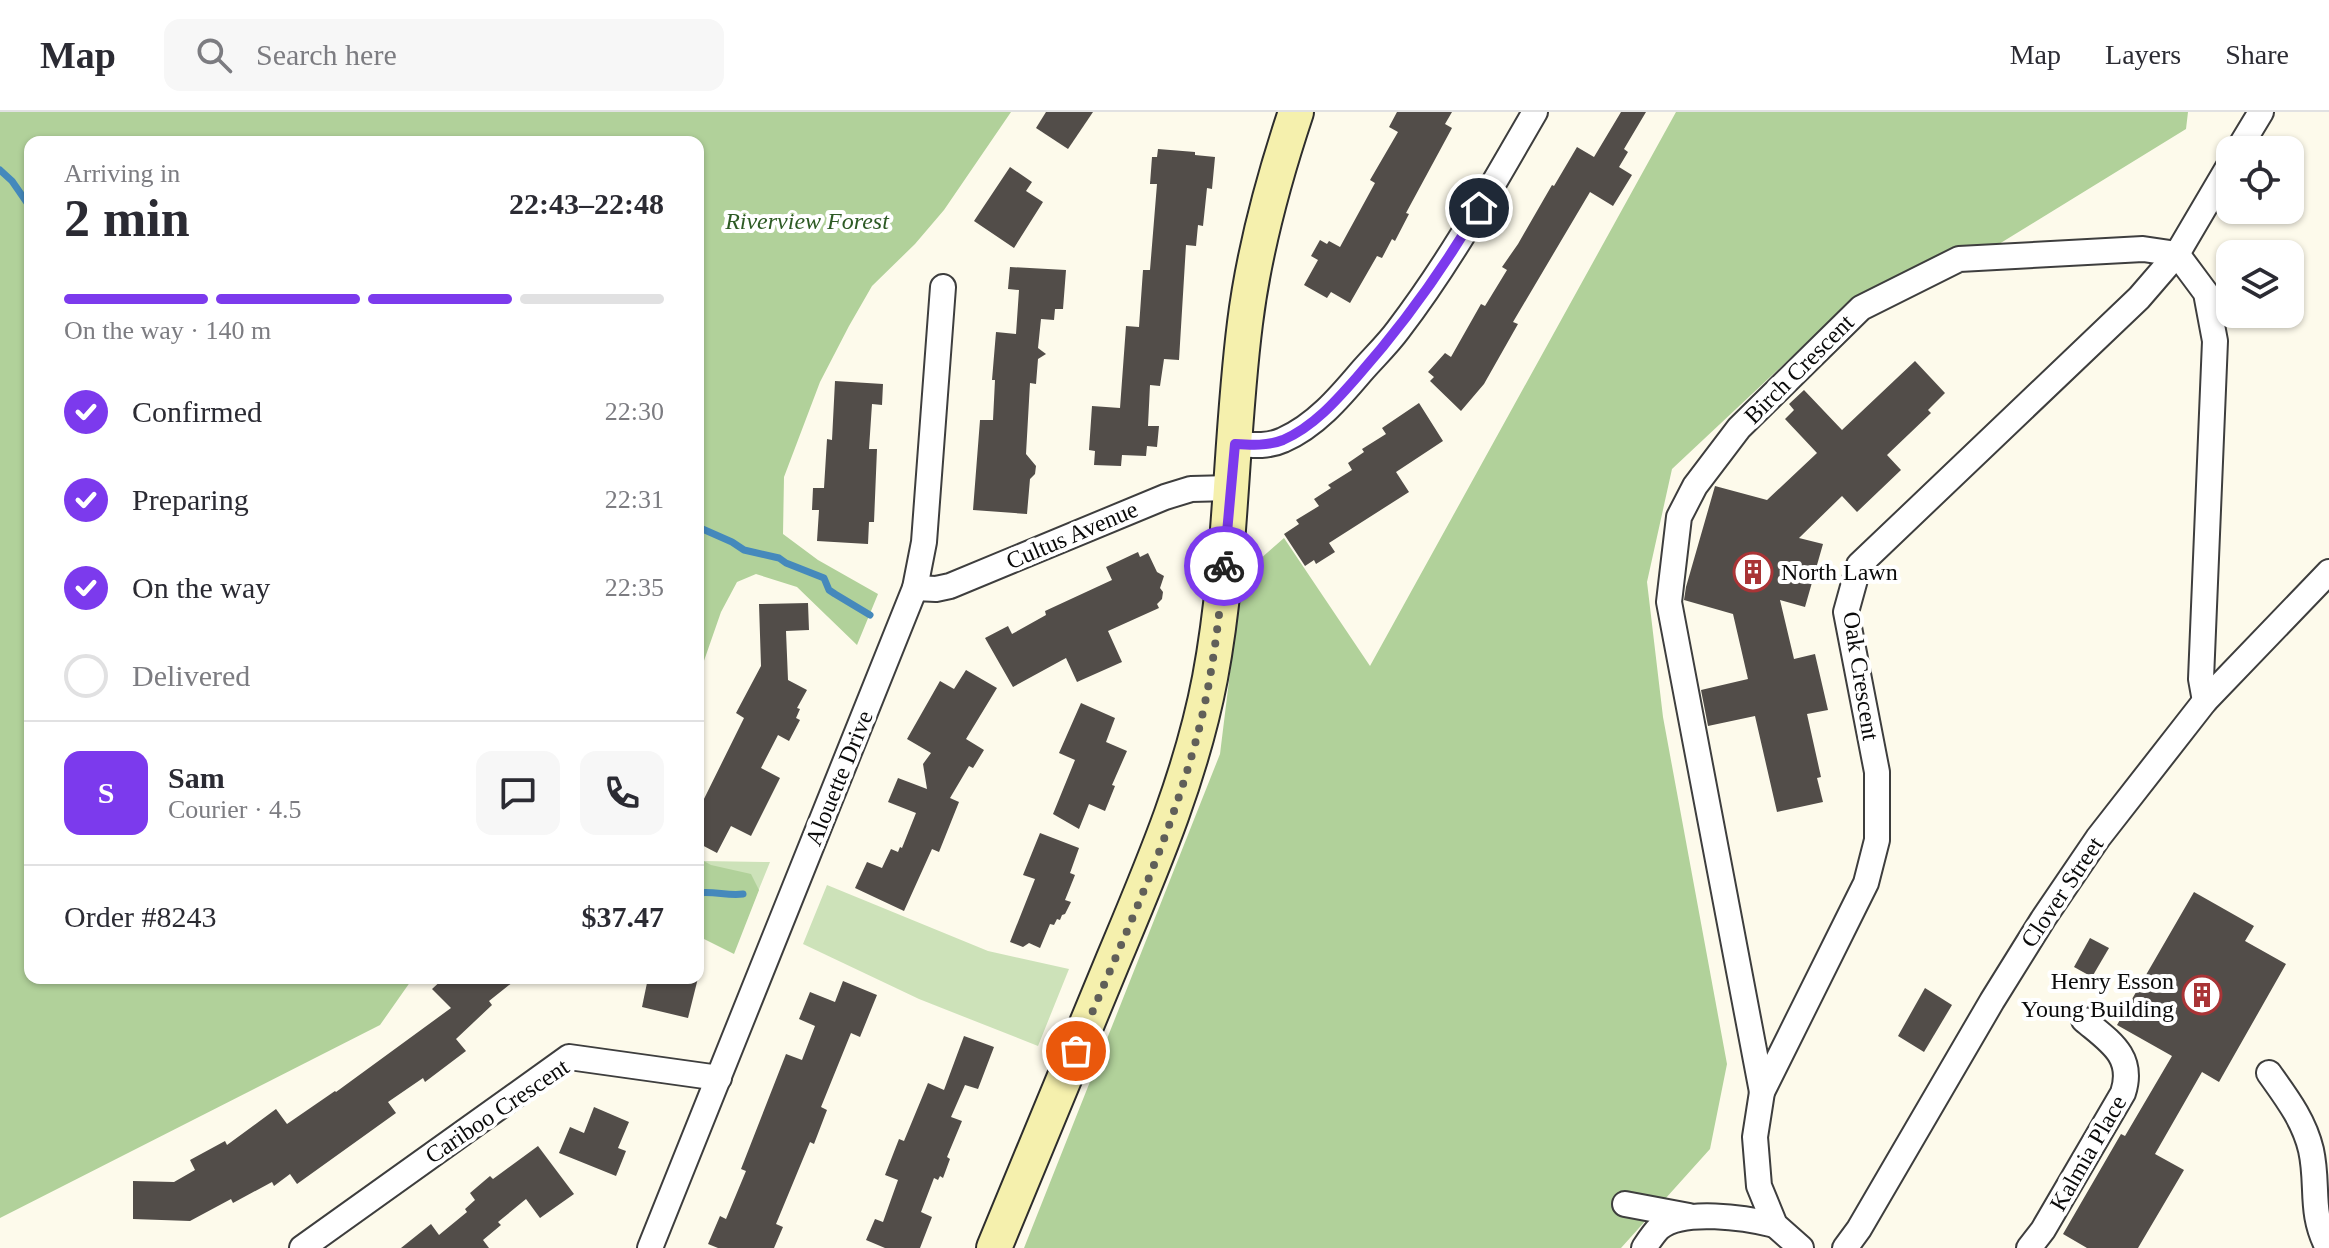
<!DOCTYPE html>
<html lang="en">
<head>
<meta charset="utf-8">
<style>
	body { margin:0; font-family:"Times New Roman",serif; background:#f7f7f7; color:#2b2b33; height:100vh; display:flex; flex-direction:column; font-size:30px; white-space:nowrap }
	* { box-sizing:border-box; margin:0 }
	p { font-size:26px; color:#7c7c81 }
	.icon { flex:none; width:44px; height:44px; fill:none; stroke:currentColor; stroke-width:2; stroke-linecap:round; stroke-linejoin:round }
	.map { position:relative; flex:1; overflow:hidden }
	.sheet { position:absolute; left:24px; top:24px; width:680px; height:848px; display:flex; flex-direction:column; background:#fff; border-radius:16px; box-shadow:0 2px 6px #0004 }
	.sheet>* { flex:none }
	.controls { position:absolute; left:2216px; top:24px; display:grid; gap:16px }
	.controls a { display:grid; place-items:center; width:88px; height:88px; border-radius:16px; background:#fff; box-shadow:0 2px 6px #0004; font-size:40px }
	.pin { position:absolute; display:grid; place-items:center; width:68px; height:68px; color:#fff; margin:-34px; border:4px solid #fff; border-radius:50%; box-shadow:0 2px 8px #0007 }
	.courier { position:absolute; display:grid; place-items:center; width:80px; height:80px; margin:-40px; border:6px solid #7c3aed; border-radius:50%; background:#fff; color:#222; box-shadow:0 2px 10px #0007 }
	.overview em { font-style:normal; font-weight:700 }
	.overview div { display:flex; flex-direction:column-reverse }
	.overview { display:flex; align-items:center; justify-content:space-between; height:136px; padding:0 40px }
	h1 { font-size:52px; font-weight:700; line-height:60px }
	.bar { display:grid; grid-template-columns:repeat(4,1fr); gap:12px 8px; align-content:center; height:96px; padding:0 40px }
	.bar i { height:10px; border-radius:6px; background:#e1e1e2 }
	.bar .current { background:#7c3aed }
	.bar p { grid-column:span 4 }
	.line { display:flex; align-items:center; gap:20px; padding:0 40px; border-top:2px solid #e1e1e2 }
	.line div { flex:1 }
	.round { display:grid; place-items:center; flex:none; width:84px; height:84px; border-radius:16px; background:#f7f7f7 }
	ol { padding:0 40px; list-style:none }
	li { display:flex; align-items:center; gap:24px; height:88px }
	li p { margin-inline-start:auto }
	li .icon { padding:8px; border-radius:50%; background:#7c3aed; color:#fff; stroke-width:4 }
	li:last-child { color:#7c7c81 }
	li i { width:44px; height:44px; border:4px solid #e1e1e2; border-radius:50% }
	header { display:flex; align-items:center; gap:48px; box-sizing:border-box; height:112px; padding:0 40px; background:#fff; border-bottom:2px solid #e1e1e2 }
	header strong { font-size:38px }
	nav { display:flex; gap:44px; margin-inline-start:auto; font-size:28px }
	.search { width:560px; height:72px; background:#f7f7f7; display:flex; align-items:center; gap:20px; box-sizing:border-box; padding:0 28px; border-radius:16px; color:#7c7c81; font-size:30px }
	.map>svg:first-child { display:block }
	.green { fill:#cde2b9 }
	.forest { fill:#b1d19a }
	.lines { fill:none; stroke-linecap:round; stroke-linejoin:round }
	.stream { stroke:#4589bc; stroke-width:7 }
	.building { fill:#524d49 }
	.street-casing { stroke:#3e3e3e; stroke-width:28 }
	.secondary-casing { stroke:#2d2d2d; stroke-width:38 }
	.street { stroke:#fff; stroke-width:24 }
	.secondary { stroke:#f5f0ad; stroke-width:34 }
	.done { stroke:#605f59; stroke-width:8; stroke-dasharray:0 14.4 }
	.route { stroke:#7c3aed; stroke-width:10 }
	.labels { text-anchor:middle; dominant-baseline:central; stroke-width:8; stroke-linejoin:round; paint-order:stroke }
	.park-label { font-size:24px; font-style:italic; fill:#2d5a24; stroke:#fff }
	.street-label { font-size:24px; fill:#0b0b0b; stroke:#fff }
	.poi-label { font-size:24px; fill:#0b0b0b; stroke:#fff; text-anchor:start }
</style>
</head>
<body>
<header>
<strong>Map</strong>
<div class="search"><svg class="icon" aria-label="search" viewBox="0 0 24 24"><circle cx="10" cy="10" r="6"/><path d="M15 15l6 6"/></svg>Search here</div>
<nav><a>Map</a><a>Layers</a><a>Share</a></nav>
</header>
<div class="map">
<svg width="2329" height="1136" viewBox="0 0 2329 1136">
	<rect width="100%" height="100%" fill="#fdfaeb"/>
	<!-- green -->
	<g class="green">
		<path d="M698 745 703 749 770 750 744 814 698 816Z"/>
		<path d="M827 773 988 839 1069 857 1038 934 919 887 803 832Z"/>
	</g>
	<!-- forest -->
	<g class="forest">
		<path d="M0 0H1011L944 98 915 132 872 174 849 214 820 270 784 365 783 422 818 448 878 482 857 533 797 475 756 462 737 470 721 500 698 566V30H30V866H413L380 913 0 1106Z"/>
		<path d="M1676 0H2188L2186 17 1999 132 1917 156 1832 207 1672 357 1647 470 1663 605 1727 952 1710 1037 1621 1136H1024L1220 642 1242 463 1284 426 1370 554Z"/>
		<path d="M698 746 711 753 751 762 759 778 734 842 698 824Z"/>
	</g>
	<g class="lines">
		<!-- stream -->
		<g class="stream">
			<path d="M0 58 12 69 30 95"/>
			<path d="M698 415 732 430 744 438 779 446 786 451 824 466 829 478 835 482 870 503"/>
			<path d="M698 781C714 779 728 784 743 782"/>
		</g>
	</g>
	<!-- building -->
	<g class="building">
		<path d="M1046 0H1093L1068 37 1036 16Z"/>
		<path d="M1397 0H1452L1445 12 1452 16 1406 101 1409 102 1395 129 1392 127 1382 146 1377 144 1350 191 1331 180 1327 186 1304 173 1318 148 1311 144 1320 128 1327 132 1329 129 1340 135 1375 71 1370 68 1398 20 1389 15Z"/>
		<path d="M1621 0H1646L1624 37 1628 40 1619 55 1632 63 1613 94 1590 80 1513 210 1518 212 1484 272 1461 299 1430 269 1434 265 1428 260 1445 241 1451 245 1481 192 1485 194 1507 158 1502 155 1518 132 1552 73 1554 74 1577 35 1594 45Z"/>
		<path d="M1158 37 1195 40V43L1215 45 1212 77 1207 76 1203 114 1198 113 1196 134 1186 133 1179 248 1164 247 1160 274 1150 273 1148 314H1159L1157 335 1147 334 1146 344 1122 343 1121 354 1094 353 1095 339 1089 338 1092 294 1120 296 1126 214 1139 215 1143 158H1150L1157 72H1150L1152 45H1157Z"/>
		<path d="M1010 55 1032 70 1026 79 1043 90 1014 136 974 109Z"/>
		<path d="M1010 155 1066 158 1063 197H1055L1054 208 1041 207 1038 236 1046 242 1038 247 1036 272 1030 271 1026 342 1036 354 1035 362 1030 367 1027 402 973 398 980 308H993L995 268H992L996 220 1016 222 1019 178 1008 177Z"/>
		<path d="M1915 249 1945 281 1928 298 1931 301 1887 343 1901 358 1857 400 1842 384 1799 426 1823 432 1805 495 1780 488 1794 547 1815 542 1828 598 1807 602 1821 665 1817 666 1823 690 1777 700 1755 604 1708 614 1701 578 1748 567 1733 502 1684 488 1686 475 1715 374 1767 388 1817 341 1785 307 1794 298 1789 292 1804 278 1842 318Z"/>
		<path d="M835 269 883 272 882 293 872 292 869 337H877L874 410H869L868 432 817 429 819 398H812L813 376H824L827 327 832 328Z"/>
		<path d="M1419 291 1443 329 1396 360 1409 380 1329 431 1335 440 1316 452 1314 448 1305 454 1284 422 1299 412 1296 408 1319 394 1314 387 1331 376 1328 373 1352 358 1348 351 1364 340 1362 337 1386 322 1382 316Z"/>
		<path d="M1138 440 1140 445 1148 441 1157 460 1164 464 1160 476 1163 480 1162 487 1157 492 1159 496 1108 519 1122 550 1077 570 1066 546 1013 575 985 526 1008 514 1012 522 1046 503 1045 499 1112 468 1106 455Z"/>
		<path d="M808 491 809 518 786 519 788 568 807 578 797 596 800 597 796 606 800 608 789 629 778 623 761 656 780 666 751 724 731 714 717 741 698 731V699L744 606 736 601 761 554 759 492Z"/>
		<path d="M966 558 997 576 966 627 984 638 973 656 969 654 950 686 959 690 939 740 932 737 904 799 855 776 867 750 882 756 891 737 898 740 900 735 902 736 916 701 888 690 898 666 927 677 923 652 931 641 907 627 940 569 954 577Z"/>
		<path d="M1081 591 1115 606 1106 630 1127 639 1112 673 1115 674 1105 699 1089 692 1079 717 1053 702 1075 648 1059 641Z"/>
		<path d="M1040 721 1079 736 1070 761 1075 763 1065 788 1071 790 1065 802 1062 803 1060 808 1057 807 1054 813 1050 812 1040 836 1029 831 1023 835 1010 830 1035 767 1023 763Z"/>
		<path d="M2194 780 2254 814 2245 829 2286 852 2219 970 2202 960 2155 1042 2184 1058 2138 1136H2087L2063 1122 2121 1022 2125 1024 2172 944 2117 913Z"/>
		<path d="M2090 826 2109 836 2092 865 2074 855Z"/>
		<path d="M444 866H518L489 889 492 893 456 927 466 939 425 970 423 966 388 990 396 1001 297 1072 290 1062 274 1074 272 1070 233 1091 231 1087 190 1109 133 1107V1069L174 1070 195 1058 190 1048 225 1029 227 1033 276 997 287 1012 335 979 336 980 451 896 432 877Z"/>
		<path d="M648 866H698L688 906 642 895Z"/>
		<path d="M843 869 877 883 860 925 851 921 821 995 827 998 814 1032 810 1030 776 1112 783 1115 774 1136H718L708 1132 720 1104 726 1107 746 1059 741 1057 786 942 802 948 815 914 799 907 810 880 835 890Z"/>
		<path d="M1925 876 1952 893 1924 940 1898 924Z"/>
		<path d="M964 924 994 935 978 977 965 973 951 1005 962 1009 947 1045 950 1047 943 1066 940 1064 938 1068 934 1066 921 1100 932 1105 920 1136H885L866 1128 875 1107 883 1110 898 1068 885 1063 899 1027 904 1029 928 971 944 978Z"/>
		<path d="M594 995 629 1010 618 1036 626 1039 616 1064 559 1041 570 1015 584 1021Z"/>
		<path d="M538 1034 574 1082 540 1106 526 1087 498 1110 501 1113 483 1128 489 1136H401L431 1112 439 1123 467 1100 465 1097 475 1088 470 1081 490 1064 493 1067Z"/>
	</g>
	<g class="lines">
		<!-- street casing -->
		<g class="street-casing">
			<g id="street">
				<path d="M2238 38 2261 0"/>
				<path d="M1235 332C1251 333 1268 335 1283 328 1315 314 1339 286 1361 260 1373 246 1387 233 1398 218 1450 150 1492 74 1535 0"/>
				<path d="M915 476 936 477 950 474 1165 385 1191 377 1231 376"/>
				<path d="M2269 961C2286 985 2304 1008 2311 1038 2319 1074 2309 1100 2328 1136"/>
				<path d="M1762 980 1669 490 1679 405 1695 374 1739 316 1861 196 1959 147 2143 137 2177 142 2206 181 2215 229 2201 567 2205 589"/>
				<path d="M1625 1092 1689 1104"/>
				<path d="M302 1136 569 945 719 966"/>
				<path d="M650 1136 915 476 924 430 943 175"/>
				<path d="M1644 1136C1648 1130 1653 1122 1659 1116 1683 1096 1746 1106 1775 1113"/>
				<path d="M1801 1136 1775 1113 1759 1074 1755 1025 1762 980 1866 771 1877 728V660L1846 500 1859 453 2139 186 2177 142 2230 52"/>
				<path d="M1845 1136 1859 1117 1992 889 2043 807 2098 726 2205 589 2329 460"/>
				<path d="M2029 1136 2043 1118 2123 981C2135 944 2109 929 2084 908"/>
			</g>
		</g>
		<!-- secondary casing -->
		<g class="secondary-casing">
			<path id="secondary" d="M994 1136C1033 1041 1073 946 1112 851 1151 758 1191 666 1210 566 1232 449 1230 329 1245 211 1254 138 1273 69 1296 0"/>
		</g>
		<!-- street -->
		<use href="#street" class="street"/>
		<!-- secondary -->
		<use href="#secondary" class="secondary"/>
	</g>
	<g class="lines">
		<!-- done -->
		<path class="done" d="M1076 939C1116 842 1162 746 1191 646 1210 583 1218 519 1224 454"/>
		<!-- route -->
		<path class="route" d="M1224 454 1235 332C1251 333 1268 334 1283 328 1313 315 1336 289 1357 265 1403 213 1444 156 1479 96"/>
	</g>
	<!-- icons -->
	<defs>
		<g id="building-ring" transform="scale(2)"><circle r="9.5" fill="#fff" stroke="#a93436" stroke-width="1.5"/><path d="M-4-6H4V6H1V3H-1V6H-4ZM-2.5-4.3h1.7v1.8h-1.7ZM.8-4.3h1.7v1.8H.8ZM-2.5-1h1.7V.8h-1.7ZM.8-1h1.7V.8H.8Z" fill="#a93436"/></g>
	</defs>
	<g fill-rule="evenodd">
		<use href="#building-ring" x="1753" y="460"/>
		<use href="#building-ring" x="2202" y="883"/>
	</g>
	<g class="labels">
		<!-- park labels -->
		<g class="park-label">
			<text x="807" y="109">Riverview Forest</text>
		</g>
		<!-- street labels -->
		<g class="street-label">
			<text transform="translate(1799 257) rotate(-45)">Birch Crescent</text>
			<text transform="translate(1072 423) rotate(-23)">Cultus Avenue</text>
			<text transform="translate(1861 564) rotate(81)">Oak Crescent</text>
			<text transform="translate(839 666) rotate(-68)">Alouette Drive</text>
			<text transform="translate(2062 780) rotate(-56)">Clover Street</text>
			<text transform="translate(497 999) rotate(-34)">Cariboo Crescent</text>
			<text transform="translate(2088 1041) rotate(-60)">Kalmia Place</text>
		</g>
		<!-- poi labels -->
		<g class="poi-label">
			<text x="1781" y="460">North Lawn</text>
			<text x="2174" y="869" text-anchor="end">Henry Esson<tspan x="2174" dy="28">Young Building</tspan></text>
		</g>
	</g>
</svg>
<div class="controls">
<a><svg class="icon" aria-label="locate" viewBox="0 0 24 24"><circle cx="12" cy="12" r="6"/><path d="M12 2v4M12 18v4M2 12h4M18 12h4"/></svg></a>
<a><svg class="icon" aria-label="layers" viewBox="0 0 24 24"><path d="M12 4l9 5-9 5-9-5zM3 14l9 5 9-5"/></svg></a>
</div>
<div class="pin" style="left:1076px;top:939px;background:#ea580c"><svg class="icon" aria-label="bag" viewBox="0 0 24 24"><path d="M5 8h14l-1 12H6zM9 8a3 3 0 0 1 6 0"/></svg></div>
<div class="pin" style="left:1479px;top:96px;background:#1f2937"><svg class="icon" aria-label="home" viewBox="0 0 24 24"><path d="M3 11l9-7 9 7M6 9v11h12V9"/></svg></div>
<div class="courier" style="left:1224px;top:454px"><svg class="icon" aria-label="bike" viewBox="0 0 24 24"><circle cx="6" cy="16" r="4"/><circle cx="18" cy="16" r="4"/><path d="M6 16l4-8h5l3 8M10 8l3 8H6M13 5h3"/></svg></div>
<section class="sheet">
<div class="overview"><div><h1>2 min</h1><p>Arriving in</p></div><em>22:43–22:48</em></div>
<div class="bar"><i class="current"></i><i class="current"></i><i class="current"></i><i></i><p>On the way · 140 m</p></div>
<ol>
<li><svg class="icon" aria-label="check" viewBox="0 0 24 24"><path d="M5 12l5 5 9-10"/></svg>Confirmed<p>22:30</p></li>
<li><svg class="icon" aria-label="check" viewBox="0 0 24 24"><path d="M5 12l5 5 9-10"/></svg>Preparing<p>22:31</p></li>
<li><svg class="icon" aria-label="check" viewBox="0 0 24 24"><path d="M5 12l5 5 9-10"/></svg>On the way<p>22:35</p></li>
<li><i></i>Delivered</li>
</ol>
<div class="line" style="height:144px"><b class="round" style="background:#7c3aed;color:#fff">S</b><div><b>Sam</b><p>Courier · 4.5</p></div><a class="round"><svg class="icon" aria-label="chat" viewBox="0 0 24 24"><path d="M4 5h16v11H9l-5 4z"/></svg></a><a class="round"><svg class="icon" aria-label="phone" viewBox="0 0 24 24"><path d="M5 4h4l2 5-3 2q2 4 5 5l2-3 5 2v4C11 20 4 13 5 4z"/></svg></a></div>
<div class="line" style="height:104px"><div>Order #8243</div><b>$37.47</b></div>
</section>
</div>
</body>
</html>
